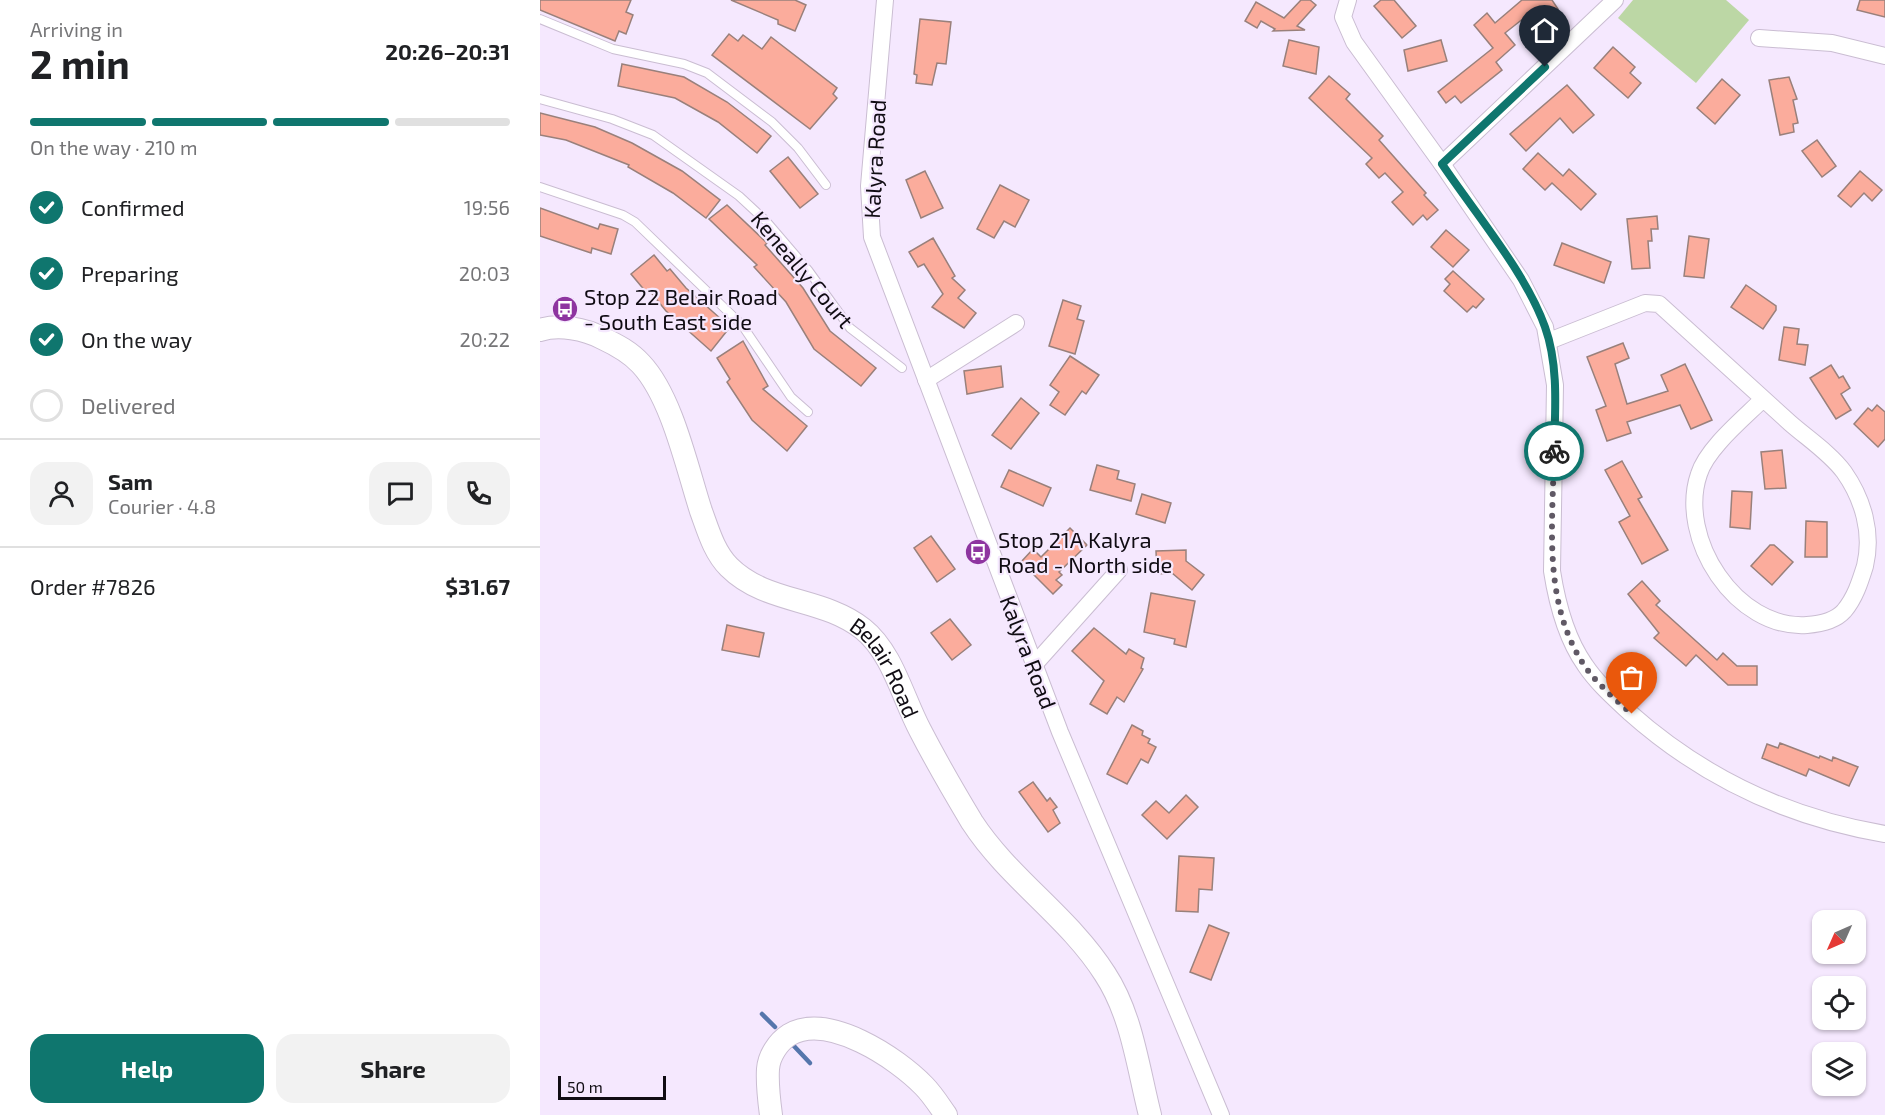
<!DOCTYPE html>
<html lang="en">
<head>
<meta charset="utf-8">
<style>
	body { margin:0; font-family:"Exo 2",sans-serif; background:#f2f2f2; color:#202124; height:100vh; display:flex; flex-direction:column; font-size:22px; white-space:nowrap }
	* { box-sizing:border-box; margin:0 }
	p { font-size:20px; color:#757577 }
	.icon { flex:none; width:33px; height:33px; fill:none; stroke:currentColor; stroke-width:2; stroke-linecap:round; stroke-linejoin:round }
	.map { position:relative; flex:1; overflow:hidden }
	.details { display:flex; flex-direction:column; background:#fff; width:540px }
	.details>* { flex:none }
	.needle { width:39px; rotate:225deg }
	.controls { position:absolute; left:1272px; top:910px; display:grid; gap:12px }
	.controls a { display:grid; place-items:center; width:54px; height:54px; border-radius:12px; background:#fff; box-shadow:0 2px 4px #0004; font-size:30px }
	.scale { position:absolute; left:18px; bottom:15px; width:108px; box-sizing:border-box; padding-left:6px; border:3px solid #100c13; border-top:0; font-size:16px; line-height:21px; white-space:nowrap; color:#100c13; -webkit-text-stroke:4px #f5e8fe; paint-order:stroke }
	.pin { position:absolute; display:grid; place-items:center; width:51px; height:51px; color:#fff; margin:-62px -26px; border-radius:50% 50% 50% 0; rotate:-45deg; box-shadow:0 0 6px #0007 }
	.pin .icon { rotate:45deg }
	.courier { position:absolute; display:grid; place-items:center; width:60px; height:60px; margin:-30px; border:4px solid #0f766e; border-radius:50%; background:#fff; color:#222; box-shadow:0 2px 8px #0007 }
	.overview em { font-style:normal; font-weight:700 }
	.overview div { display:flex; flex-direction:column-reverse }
	.overview { display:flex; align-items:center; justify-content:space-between; height:102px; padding:0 30px }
	h1 { font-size:39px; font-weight:700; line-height:45px }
	.bar { display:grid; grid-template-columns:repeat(4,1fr); gap:9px 6px; align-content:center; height:72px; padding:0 30px }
	.bar i { height:8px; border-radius:4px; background:#e0e0e0 }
	.bar .on { background:#0f766e }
	.bar p { grid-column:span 4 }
	.line { display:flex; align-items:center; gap:15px; padding:0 30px; border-top:2px solid #e0e0e0 }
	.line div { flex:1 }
	.round { display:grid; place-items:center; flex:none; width:63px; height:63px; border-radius:18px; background:#f2f2f2 }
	ol { padding:0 30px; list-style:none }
	li { display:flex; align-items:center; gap:18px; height:66px }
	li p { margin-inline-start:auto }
	li .icon { padding:6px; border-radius:50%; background:#0f766e; color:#fff; stroke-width:4 }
	li:last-child { color:#757577 }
	li i { width:33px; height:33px; border:3px solid #e0e0e0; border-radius:50% }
	.primary-button { display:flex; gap:12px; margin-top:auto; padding:12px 30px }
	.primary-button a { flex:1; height:69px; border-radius:18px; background:#0f766e; color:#fff; font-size:24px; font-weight:700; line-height:69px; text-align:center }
	.primary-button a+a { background:#f2f2f2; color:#202124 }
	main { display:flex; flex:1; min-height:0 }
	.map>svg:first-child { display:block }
	.green { fill:#bcd7a5 }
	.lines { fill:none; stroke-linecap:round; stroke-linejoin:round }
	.stream { stroke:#5576ac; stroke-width:4.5 }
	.building { fill:#fbac9c; stroke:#99807b; stroke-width:1.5 }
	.lane-casing { stroke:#cabdd2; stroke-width:10 }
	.street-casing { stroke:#cabdd2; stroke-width:18 }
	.secondary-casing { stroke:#cabdd2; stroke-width:24 }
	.lane { stroke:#fff; stroke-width:8 }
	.street { stroke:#fff; stroke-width:16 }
	.secondary { stroke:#fff; stroke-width:22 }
	.done { stroke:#605965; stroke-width:6; stroke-dasharray:0 10.8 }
	.route { stroke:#0f766e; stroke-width:8 }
	.labels { text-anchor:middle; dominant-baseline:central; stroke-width:4.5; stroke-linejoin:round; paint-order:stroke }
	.street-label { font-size:22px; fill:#100c13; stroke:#f5e8fe }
	.poi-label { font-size:22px; fill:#100c13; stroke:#f5e8fe; text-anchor:start }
</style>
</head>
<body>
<main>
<section class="details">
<div class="overview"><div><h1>2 min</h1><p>Arriving in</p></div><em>20:26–20:31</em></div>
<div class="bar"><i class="on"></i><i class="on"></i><i class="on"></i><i></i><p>On the way · 210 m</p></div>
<ol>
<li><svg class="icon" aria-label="check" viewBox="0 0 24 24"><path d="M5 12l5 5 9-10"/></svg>Confirmed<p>19:56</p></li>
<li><svg class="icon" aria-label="check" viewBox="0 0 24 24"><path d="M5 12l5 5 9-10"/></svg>Preparing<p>20:03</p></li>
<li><svg class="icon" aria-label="check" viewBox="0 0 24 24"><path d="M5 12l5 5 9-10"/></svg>On the way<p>20:22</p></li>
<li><i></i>Delivered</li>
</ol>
<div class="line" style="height:108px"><a class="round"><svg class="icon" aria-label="person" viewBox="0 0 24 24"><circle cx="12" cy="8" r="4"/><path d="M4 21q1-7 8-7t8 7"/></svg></a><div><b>Sam</b><p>Courier · 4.8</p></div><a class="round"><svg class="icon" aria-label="chat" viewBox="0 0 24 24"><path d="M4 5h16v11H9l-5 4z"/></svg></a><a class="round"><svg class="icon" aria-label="phone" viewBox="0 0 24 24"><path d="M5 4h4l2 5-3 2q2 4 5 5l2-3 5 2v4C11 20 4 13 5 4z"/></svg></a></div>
<div class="line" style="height:78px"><div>Order #7826</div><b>$31.67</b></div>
<div class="primary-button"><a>Help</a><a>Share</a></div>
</section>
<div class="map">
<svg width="1345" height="1115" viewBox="0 0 1345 1115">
	<rect width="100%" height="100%" fill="#f5e8fe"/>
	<!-- green -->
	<path class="green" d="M1093 0H1186L1209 20 1156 83 1078 18Z"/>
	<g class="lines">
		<!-- stream -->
		<g class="stream">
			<path d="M222 1014 235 1027"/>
			<path d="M253 1045 270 1063"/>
		</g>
	</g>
	<!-- building -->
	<g class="building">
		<path d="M0 0H91L86 12 93 15 86 34 79 31 75 41 0 10Z"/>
		<path d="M191 0H255L266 5 255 31 238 24V20Z"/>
		<path d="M761 0H770L776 5 757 26 765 30 733 31 735 29 721 21 717 28 705 21 716 2 744 18Z"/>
		<path d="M841 0H854L876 26 862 38 834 6Z"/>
		<path d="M982 0H1012L1018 9 996 24 989 14 965 33 975 45 956 62 962 70 921 103 915 96 906 103 898 92 953 48 934 25 947 13 955 23Z"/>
		<path d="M1320 0H1345V17L1317 10Z"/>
		<path d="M380 19 411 22 406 64 397 63 392 85 376 83 377 75 374 74Z"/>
		<path d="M189 34 198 41 203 35 222 49 231 37 297 88 293 94 297 98 270 129 172 55Z"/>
		<path d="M749 40 779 47 776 74 743 66Z"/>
		<path d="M901 40 907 61 868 71 864 50Z"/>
		<path d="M1073 47 1095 67 1090 73 1101 83 1088 98 1054 68Z"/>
		<path d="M82 64 144 77 187 102 231 136 217 153 178 122 135 98 78 86Z"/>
		<path d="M789 76 810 94 806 99 843 136 839 140 886 193 884 195 898 210 887 220 883 215 873 225 852 202 863 192 845 173 839 178 826 164 832 158 769 98Z"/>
		<path d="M1249 77 1257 99 1253 100 1258 123 1253 124 1254 132 1240 135 1229 80Z"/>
		<path d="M1182 79 1200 95 1175 124 1157 108Z"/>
		<path d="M1027 85 1054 115 1033 133 1020 118 986 151 970 134Z"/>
		<path d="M0 113 55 127 92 143 142 171 180 200 166 218 133 193 88 167 89 165 26 140 0 135Z"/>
		<path d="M1277 140 1296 166 1282 177 1262 151Z"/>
		<path d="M998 153 1023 176 1029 169 1056 194 1041 210 1012 183 1005 190 983 169Z"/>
		<path d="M248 157 278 194 260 208 230 171Z"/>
		<path d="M385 171 403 208 381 218 366 180Z"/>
		<path d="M1320 171 1342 190 1332 201 1324 193 1311 207 1298 196Z"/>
		<path d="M460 185 489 200 475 227 464 221 454 238 437 229Z"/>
		<path d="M187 205 227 243 225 245 263 288 290 331 336 368 321 386 274 349 246 302 214 267 217 265 169 219Z"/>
		<path d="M0 208 58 229 60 224 78 229 71 254 52 248 51 253 0 236Z"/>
		<path d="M1117 216 1118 229H1111L1112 241H1108L1110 268 1092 269 1087 219Z"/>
		<path d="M906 230 929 250 913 267 891 247Z"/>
		<path d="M1149 236 1169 239 1164 278 1144 276Z"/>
		<path d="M393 238 415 276 412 278 425 290 418 298 436 313 424 328 392 307 403 294 384 264 378 267 369 252Z"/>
		<path d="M1022 243 1071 262 1064 283 1014 265Z"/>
		<path d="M114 255 127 271 130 269 146 288 190 327 171 351 126 311 109 290 106 292 91 274Z"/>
		<path d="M913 271 944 299 936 308 933 306 927 312 904 291 910 284 905 279Z"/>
		<path d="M1206 285 1236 306V310L1223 329 1191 307Z"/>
		<path d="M523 300 541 306 537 319 544 321 535 354 509 346Z"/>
		<path d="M1244 327 1259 329 1257 344 1268 345 1265 365 1239 360Z"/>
		<path d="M203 341 228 386 223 389 267 426 247 451 212 420 187 382 190 379 177 358Z"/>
		<path d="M1083 343 1089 358 1075 364 1087 404 1128 391 1121 375 1145 364 1172 420 1151 429 1140 405 1087 422 1091 433 1067 441 1056 410 1066 406 1047 357Z"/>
		<path d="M530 356 559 375 546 394 542 391 525 415 510 405 519 392 510 385Z"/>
		<path d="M1291 365 1299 378 1303 376 1310 388 1301 394 1311 410 1296 419 1270 378Z"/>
		<path d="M461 366 463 387 427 394 424 371Z"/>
		<path d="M481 398 499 413 471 449 452 435Z"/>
		<path d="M1337 405 1345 412V439L1338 447 1314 424 1328 408 1332 411Z"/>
		<path d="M1242 450 1246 488 1225 489 1221 452Z"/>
		<path d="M1082 461 1102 497 1098 499 1128 550 1102 564 1079 522 1090 516 1065 470Z"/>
		<path d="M557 465 579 471 577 479 595 484 591 501 550 490Z"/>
		<path d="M469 470 511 488 503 506 461 487Z"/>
		<path d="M1192 491 1212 492 1210 529 1190 527Z"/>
		<path d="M602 494 631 503 625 523 596 514Z"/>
		<path d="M1266 521 1287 522V557H1265Z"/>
		<path d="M530 528 547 545 519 572 522 575 516 580 522 585 513 594 481 562 493 549 501 557Z"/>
		<path d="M391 536 415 569 397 582 374 548Z"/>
		<path d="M1230 545H1234L1253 562 1232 585 1211 566Z"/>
		<path d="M646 550V561L664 575 652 590 632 573 617 574 616 551Z"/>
		<path d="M1102 581 1120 601 1116 605 1177 660 1183 653 1197 666H1217V685H1188L1156 655 1146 666 1114 638 1119 633 1088 594Z"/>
		<path d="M611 593 655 601 646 647 634 644 635 639 604 632Z"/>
		<path d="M410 619 431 645 412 660 391 633Z"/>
		<path d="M187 625 224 633 219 657 182 650Z"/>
		<path d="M554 628 586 654 589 649 604 658 601 668 603 669 584 702 577 697 567 714 550 704 564 681 532 651Z"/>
		<path d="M592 725 603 731 602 735 610 739 608 743 616 747 608 763 601 759 587 784 567 774Z"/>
		<path d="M1240 743 1279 758 1280 756 1292 761 1293 757 1318 767 1309 786 1269 769 1266 776 1222 758 1227 744 1238 748Z"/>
		<path d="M493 782 507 801 510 798 517 807 513 810 520 823 508 832 479 792Z"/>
		<path d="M646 795 658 807 627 839 602 815 616 801 629 813Z"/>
		<path d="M639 856 674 858 672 890 659 889 658 912 636 911Z"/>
		<path d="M669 925 689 933 671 980 650 972Z"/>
	</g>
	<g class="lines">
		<!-- lane casing -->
		<g class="lane-casing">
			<g id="lane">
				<path d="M0 19 73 49 144 64 167 73 232 122 258 148 286 185"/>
				<path d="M0 99 72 119 113 135 199 196 226 221 268 270 310 328 362 368"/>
				<path d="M0 187 83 215 95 222 202 325 251 397 268 412"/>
			</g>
		</g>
		<!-- street casing -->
		<g class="street-casing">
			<g id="street">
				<path d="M345 0 329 186 332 237 520 732 681 1115"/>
				<path d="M808 0 803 17 814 42 902 164 981 280 1005 327 1015 385 1012 571C1017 603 1026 638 1045 665 1057 683 1073 697 1089 712 1162 777 1249 818 1345 834"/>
				<path d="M1219 38 1292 43 1345 56"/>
				<path d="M902 164 1075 0"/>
				<path d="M1009 341 1105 303 1119 304C1163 344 1206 383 1250 423 1267 438 1290 453 1304 472 1323 499 1333 533 1325 566 1320 582 1315 598 1304 611 1295 621 1280 624 1267 625 1196 630 1137 538 1159 474 1167 448 1204 418 1223 399"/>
				<path d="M386 380 476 323"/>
				<path d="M494 665 579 570"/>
			</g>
		</g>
		<!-- secondary casing -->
		<g class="secondary-casing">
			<g id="secondary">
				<path id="s1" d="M0 330C19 324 45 329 62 338 77 345 90 352 101 364 132 397 147 468 161 511 168 530 174 552 189 567 226 604 283 597 323 629 352 652 363 698 380 730 396 761 414 792 432 822 469 879 529 917 565 974 592 1015 598 1068 610 1115"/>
				<path d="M231 1115C229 1100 227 1084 228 1069 229 1056 238 1042 249 1035 288 1012 357 1058 384 1086 392 1094 399 1105 406 1115"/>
			</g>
		</g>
		<!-- lane -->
		<use href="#lane" class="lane"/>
		<!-- street -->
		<use href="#street" class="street"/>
		<!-- secondary -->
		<use href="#secondary" class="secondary"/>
	</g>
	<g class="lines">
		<!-- done -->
		<path class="done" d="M1014 451C1013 523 1002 601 1044 665 1057 684 1075 699 1092 714"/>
		<!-- route -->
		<path class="route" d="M1005 67 902 164C935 213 986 273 1005 327 1019 366 1015 411 1014 451"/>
	</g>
	<!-- icons -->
	<defs>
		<g id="bus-disc" transform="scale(1.35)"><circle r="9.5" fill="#8e35a0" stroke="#f5e8fe"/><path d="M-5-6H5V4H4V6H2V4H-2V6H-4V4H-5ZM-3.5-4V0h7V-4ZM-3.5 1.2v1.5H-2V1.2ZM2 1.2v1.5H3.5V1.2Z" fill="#fff"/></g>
	</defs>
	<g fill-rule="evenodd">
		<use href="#bus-disc" x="25" y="309"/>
		<use href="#bus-disc" x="438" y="552"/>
	</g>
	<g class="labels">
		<!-- street labels -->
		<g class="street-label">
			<text transform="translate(334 159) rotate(-87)">Kalyra Road</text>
			<text transform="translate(263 269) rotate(50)">Keneally Court</text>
			<text transform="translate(489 652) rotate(69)">Kalyra Road</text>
			<text stroke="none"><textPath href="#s1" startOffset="528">Belair Road</textPath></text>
		</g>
		<!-- poi labels -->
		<g class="poi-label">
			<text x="44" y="296">Stop 22 Belair Road<tspan x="44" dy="25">- South East side</tspan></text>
			<text x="458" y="539">Stop 21A Kalyra<tspan x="458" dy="25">Road - North side</tspan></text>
		</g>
	</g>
</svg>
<div class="controls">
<a><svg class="needle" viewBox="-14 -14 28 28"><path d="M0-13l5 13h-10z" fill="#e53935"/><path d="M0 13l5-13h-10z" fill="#757577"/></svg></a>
<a><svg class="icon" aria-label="locate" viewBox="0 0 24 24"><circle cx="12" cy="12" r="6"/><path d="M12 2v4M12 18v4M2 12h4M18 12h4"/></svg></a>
<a><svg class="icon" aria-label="layers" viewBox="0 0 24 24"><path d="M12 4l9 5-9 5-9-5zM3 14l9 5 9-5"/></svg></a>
</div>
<div class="scale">50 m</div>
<div class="pin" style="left:1092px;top:714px;background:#ea580c"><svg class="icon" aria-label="bag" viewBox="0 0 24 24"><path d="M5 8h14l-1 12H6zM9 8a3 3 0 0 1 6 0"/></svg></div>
<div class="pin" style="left:1005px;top:67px;background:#1f2937"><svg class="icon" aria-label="home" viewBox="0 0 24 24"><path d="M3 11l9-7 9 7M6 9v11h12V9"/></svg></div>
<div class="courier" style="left:1014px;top:451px"><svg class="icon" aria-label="bike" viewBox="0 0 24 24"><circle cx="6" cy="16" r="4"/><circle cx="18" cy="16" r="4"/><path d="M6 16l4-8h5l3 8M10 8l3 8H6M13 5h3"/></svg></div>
</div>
</main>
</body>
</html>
